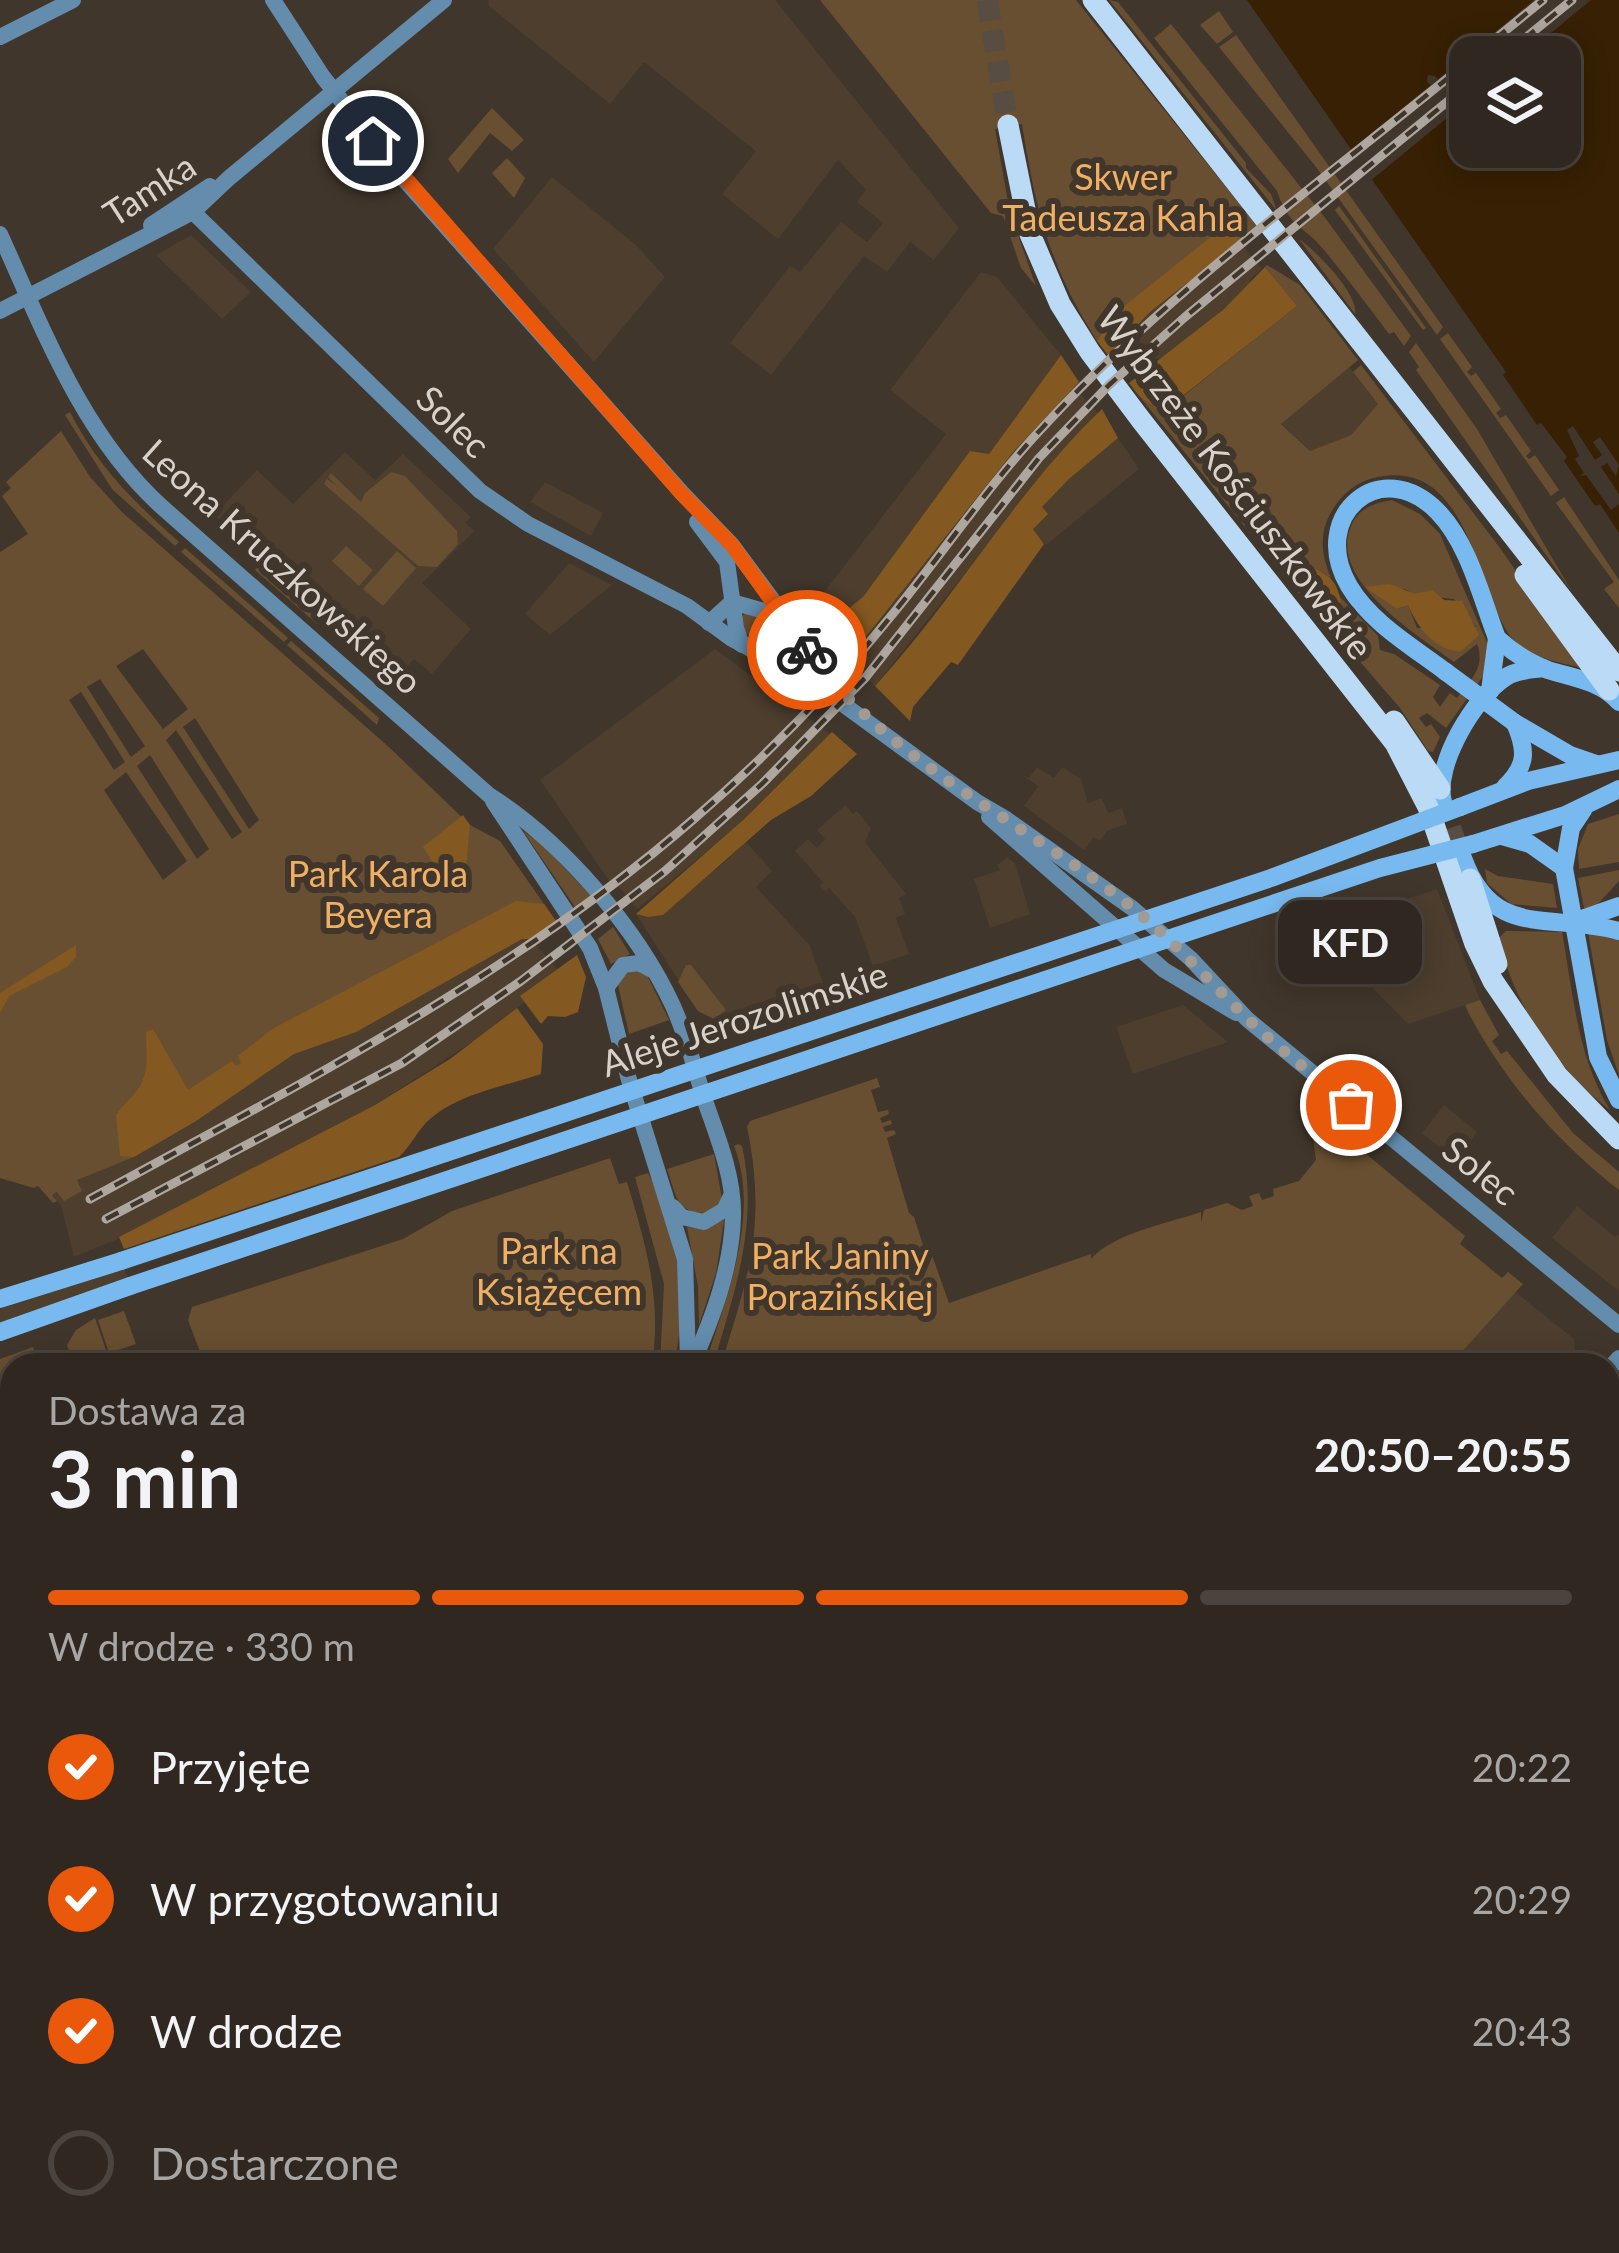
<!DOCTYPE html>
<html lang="pl">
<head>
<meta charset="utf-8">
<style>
	body { margin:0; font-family:Lato,sans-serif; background:#383029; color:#f1f3f6; height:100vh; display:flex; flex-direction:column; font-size:45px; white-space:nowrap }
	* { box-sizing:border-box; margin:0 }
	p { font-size:39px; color:#a8a6a5 }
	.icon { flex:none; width:66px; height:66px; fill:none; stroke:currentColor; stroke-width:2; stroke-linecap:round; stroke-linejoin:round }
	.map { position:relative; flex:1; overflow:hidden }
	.details { position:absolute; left:0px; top:1353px; width:1620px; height:900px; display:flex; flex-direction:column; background:#302820; border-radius:36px 36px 0 0; box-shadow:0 6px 30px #0003,0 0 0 3px #4b443e }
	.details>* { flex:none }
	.buttons { position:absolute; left:1449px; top:36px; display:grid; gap:24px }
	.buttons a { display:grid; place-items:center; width:132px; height:132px; border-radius:24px; background:#302820; box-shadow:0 6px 30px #0003,0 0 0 3px #4b443e; font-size:60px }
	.pin { position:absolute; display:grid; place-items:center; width:102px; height:102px; color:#fff; margin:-51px; border:6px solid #fff; border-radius:50%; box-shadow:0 3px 12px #0007 }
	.courier { position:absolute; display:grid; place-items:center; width:120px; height:120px; margin:-60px; border:9px solid #ea580c; border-radius:50%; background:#fff; color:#222; box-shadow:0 3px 15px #0007 }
	.bubble { position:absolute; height:84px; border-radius:24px; background:#302820; box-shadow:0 6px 30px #0003,0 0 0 3px #4b443e; font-size:39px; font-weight:700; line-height:84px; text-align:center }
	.head em { font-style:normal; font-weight:700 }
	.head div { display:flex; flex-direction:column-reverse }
	.head { display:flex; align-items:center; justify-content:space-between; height:204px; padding:0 48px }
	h1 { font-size:78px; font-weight:700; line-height:90px }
	.bar { display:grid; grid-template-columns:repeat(4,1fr); gap:18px 12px; align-content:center; height:144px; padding:0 48px }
	.bar i { height:15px; border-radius:9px; background:#4b443e }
	.bar .current { background:#ea580c }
	.bar p { grid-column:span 4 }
	ol { padding:0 48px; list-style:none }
	li { display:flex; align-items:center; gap:36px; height:132px }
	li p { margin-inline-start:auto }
	li .icon { padding:12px; border-radius:50%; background:#ea580c; color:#fff; stroke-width:4 }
	li:last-child { color:#a8a6a5 }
	li i { width:66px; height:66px; border:6px solid #4b443e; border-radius:50% }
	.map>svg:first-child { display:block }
	.built { fill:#4d3e2e }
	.green { fill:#694f31; fill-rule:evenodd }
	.forest { fill:#845921 }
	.water { fill:#372003; fill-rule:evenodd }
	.pier { fill:#40362b }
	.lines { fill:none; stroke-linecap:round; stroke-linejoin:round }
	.secondary-tunnel { stroke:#574d43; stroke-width:18; stroke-dasharray:18 9; stroke-linecap:butt }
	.primary-tunnel { stroke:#574d43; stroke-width:21; stroke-dasharray:21 10; stroke-linecap:butt }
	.tertiary { stroke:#638cad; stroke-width:16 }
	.secondary { stroke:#78baf0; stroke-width:18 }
	.primary { stroke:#badaf5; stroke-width:21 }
	.rail-casing { stroke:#aea79f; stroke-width:9 }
	.rail { stroke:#40362b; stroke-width:4.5; stroke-dasharray:14; stroke-linecap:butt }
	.secondary-bridge { stroke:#78baf0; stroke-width:18 }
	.done { stroke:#a39b93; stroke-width:12; stroke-dasharray:0 21.6 }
	.route { stroke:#ea580c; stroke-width:15 }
	.labels { text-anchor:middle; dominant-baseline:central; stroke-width:12; stroke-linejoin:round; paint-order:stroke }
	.park-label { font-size:36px; fill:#f0af63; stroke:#40362b }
	.street-label { font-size:36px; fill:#d8d2cb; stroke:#40362b }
</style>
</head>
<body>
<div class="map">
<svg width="1619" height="2253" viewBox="0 0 1619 2253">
	<rect width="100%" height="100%" fill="#40362b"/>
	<!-- built -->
	<g class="built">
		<path d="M488 0H775L959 228 934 260 910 242 887 272 864 256 771 375 730 343 790 266 800 272 841 222 867 242 883 223 857 202 866 190 838 160 778 239 722 194 756 151 644 62 610 104 489 6Z"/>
		<path d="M552 177 636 245 665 277 594 362 493 249Z"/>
		<path d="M191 235 251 292 222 319 156 255Z"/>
		<path d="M1240 242 1262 269 1250 279 1249 287 1169 355 1152 361 1140 372 1116 347 1150 312Z"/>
		<path d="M981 272 997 277 1061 355 989 454 970 452 863 597 824 629 808 608 815 604 946 434 890 390Z"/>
		<path d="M1349 367 1378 404 1351 435 1310 451 1281 423Z"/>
		<path d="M1074 387 1098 413 1064 449 875 686 848 659 1014 451Z"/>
		<path d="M1118 438 1139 469 1046 545 1032 529 1047 514 1041 508 1069 479Z"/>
		<path d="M345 452 375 480 403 454 471 517 465 522 474 531 422 583 471 629 432 674 414 659 393 683 366 659 371 652 214 515 257 470 293 504Z"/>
		<path d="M545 482 603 513 591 536 530 502Z"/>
		<path d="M569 563 612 585 550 635 525 614Z"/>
		<path d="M715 649 830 734 728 834 637 909 614 881 610 882 540 780Z"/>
		<path d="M1037 767 1054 778 1063 767 1081 779 1088 803 1102 798 1108 813 1122 808 1127 824 1107 831 1100 841 1094 837 1084 850 1024 806 1038 786 1021 774 1029 778Z"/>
		<path d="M845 805 853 814 857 811 871 828 865 842 906 894 899 898 905 914 896 918 909 954 873 966 855 917 829 888 825 891 820 886 823 882 795 851 808 839 817 848 825 839 817 830Z"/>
		<path d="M746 842 772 871 756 887 810 946 823 983 714 1019 698 1011 636 914 642 916 718 868Z"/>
		<path d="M1007 857 1015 863 1030 914 990 928 974 879 1000 870 997 865Z"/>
		<path d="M1437 889 1480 1000 1408 1024 1368 983 1380 971 1364 923 1382 917 1380 908Z"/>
		<path d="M522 939H531L557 969 521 997 525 1002 496 1023 497 1026 375 1105 115 1240 74 1257 61 1206 52 1195 90 1173 134 1157 196 1121 294 1054 356 1032Z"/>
		<path d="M1183 1005 1228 1042 1133 1074 1116 1027Z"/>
		<path d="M1444 1105 1477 1132 1455 1160 1422 1133Z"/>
		<path d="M1577 1206 1615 1237 1619 1234V1291L1552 1238Z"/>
		<path d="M124 1268 128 1280 0 1323V1309Z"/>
		<path d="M1514 1291 1574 1339 1576 1362 1450 1365Z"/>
		<path d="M12 1397V1706L0 1708V1400Z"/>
		<path d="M1608 1722 1619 1730V1796L1608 1807Z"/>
		<path d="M12 2113V2241H17L11 2253H0V2115Z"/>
	</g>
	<!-- green -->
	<g class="green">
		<path d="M820 0H1076L1258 227 1242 240 1227 224 1107 323 1097 341C1049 265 1036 211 1022 124L995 129 1010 213 1036 286 1021 268 1003 216 991 213Z"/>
		<path d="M1109 0 1118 2 1246 163V168L1271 194 1277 211Z"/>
		<path d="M1219 11 1233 32 1217 44 1200 25Z"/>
		<path d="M1171 24 1326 219 1411 336 1404 346 1394 332 1389 334C1368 306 1347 278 1324 250 1304 225 1290 229 1277 191L1154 38Z"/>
		<path d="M1236 35 1443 327 1437 335 1316 167 1219 47Z"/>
		<path d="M492 108 524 140 512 151 490 133 458 173 448 159Z"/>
		<path d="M507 158 525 178 514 198 492 173Z"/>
		<path d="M1339 206 1426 328 1423 330 1335 210Z"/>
		<path d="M1299 239C1314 249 1359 294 1355 314Z"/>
		<path d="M1267 265 1300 285 1358 360 1281 424 1310 451 1351 435 1378 404 1353 372 1361 365 1500 548 1583 668C1561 663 1530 658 1514 641 1476 597 1472 458 1378 477 1356 481 1339 496 1329 516 1319 537 1322 557 1331 578L1304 561 1288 569 1296 590 1140 397 1163 412 1297 306 1265 267Z"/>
		<path d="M1448 333 1472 367 1467 372 1471 376 1476 373 1501 409 1496 413 1500 418 1506 415 1531 451 1526 456 1529 459 1535 455 1559 490 1551 496 1440 339Z"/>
		<path d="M1416 343 1477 429 1572 592 1416 370 1419 367 1409 352Z"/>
		<path d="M70 412C97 466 135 503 179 542L175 546 112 489 65 415Z"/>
		<path d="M61 431 90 477 122 512 391 749 470 825 500 841 556 921 531 939H522L356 1032 294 1054 196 1121 134 1157 77 1180 82 1191 64 1201 57 1192 52 1195 57 1201 53 1203 38 1186 34 1188 0 1178V552L28 534 2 496 11 488 6 482ZM143 649 188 709 163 729 116 666ZM100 679 145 746 131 757 87 687ZM81 692 125 762 114 770 69 700ZM195 718 259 820 249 829 183 727ZM176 730 242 832 232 839 166 740ZM150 755 209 849 197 859 137 766ZM126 772 187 861 163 880 104 790Z"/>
		<path d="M391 472 405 476 457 531 458 544 437 567 418 566 324 484 327 479 338 487 328 477 331 473 361 502 365 493Z"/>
		<path d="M1564 497 1619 580V608L1604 589 1614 582 1556 503Z"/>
		<path d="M1392 500 1420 514 1440 534 1488 645 1484 675 1446 728 1427 713 1419 718 1426 727 1431 724 1440 737 1433 752 1428 751 1400 708 1338 636 1343 628 1339 596 1378 636 1380 650 1394 654 1440 685 1433 697 1440 707 1450 693 1457 698C1470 681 1486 667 1477 644L1454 662C1419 636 1325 579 1352 524 1359 508 1375 503 1392 500ZM1368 588 1405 589 1415 595 1454 599 1476 627 1417 628 1408 605 1397 609Z"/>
		<path d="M346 546 373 570 359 586 332 561Z"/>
		<path d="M185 548 288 638 284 642 181 552Z"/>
		<path d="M397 551 416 568 383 606 363 589Z"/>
		<path d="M260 565 321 619 317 624 255 570Z"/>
		<path d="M746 612 766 617 792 651 790 657H785L744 632 741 618Z"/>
		<path d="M291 641 379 718 377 725 287 645Z"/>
		<path d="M1619 814V862L1579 869 1578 849 1588 824Z"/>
		<path d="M523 831 541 843 591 896 575 907Z"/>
		<path d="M1485 869 1498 876 1553 884 1557 908 1511 904 1487 883Z"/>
		<path d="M1619 870V881L1595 907 1584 908 1578 878Z"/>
		<path d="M613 927 630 954 611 964 598 939Z"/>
		<path d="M1506 931 1562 932C1573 993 1577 1056 1610 1110 1558 1071 1512 1002 1499 938Z"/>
		<path d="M1588 932 1619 937V1075L1607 1040Z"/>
		<path d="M686 965H691L726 1010 714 1019 698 1011 678 982Z"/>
		<path d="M628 968 646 973 669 1020 629 1034 618 985Z"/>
		<path d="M1480 1000 1499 1035 1492 1041 1501 1054 1507 1051 1573 1133 1619 1172V1190C1557 1142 1506 1083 1469 1014L1465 1005Z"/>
		<path d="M877 1078 880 1087 871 1090 878 1112 888 1110 889 1114 880 1118 882 1123 891 1120 892 1124 883 1127 885 1132 894 1130 896 1134 887 1138 909 1213 914 1217 923 1245 928 1244 949 1303 1091 1254V1259C1114 1233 1166 1224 1201 1212V1223L1204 1210 1227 1203 1242 1210 1253 1206 1249 1196 1259 1193 1262 1200 1274 1196 1273 1189 1299 1181 1316 1160 1313 1138 1336 1129 1465 1236 1460 1244 1502 1278 1508 1272 1523 1284 1450 1365H721C749 1274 767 1224 747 1127L750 1121Z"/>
		<path d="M738 1144 742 1146C759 1223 735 1291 713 1365H705C726 1297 761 1215 734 1146Z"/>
		<path d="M714 1154 722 1199 710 1213C675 1214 677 1197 667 1169Z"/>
		<path d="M610 1158 619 1184 627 1182C646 1245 662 1299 652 1365H172L167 1354 202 1357 188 1320 192 1307 403 1239 452 1211Z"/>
		<path d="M648 1173C680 1227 688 1304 674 1365H660L664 1284 635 1177Z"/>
		<path d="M724 1220 716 1273 699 1325 698 1286 687 1227 703 1228Z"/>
		<path d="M124 1311 136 1344 109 1353 98 1320Z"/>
		<path d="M95 1318 106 1350 73 1362 67 1345 76 1330Z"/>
		<path d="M33 1347 40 1365H23L17 1356 19 1365H12V1397L0 1400V1359Z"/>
		<path d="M12 1706V1946H0V1708Z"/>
		<path d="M12 1986V2113L0 2115V1987Z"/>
		<path d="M1619 2094V2253H1426L1440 2241H1608V2104Z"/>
		<path d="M58 2241H295L298 2253H41Z"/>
		<path d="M341 2241 343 2245 361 2241H833L840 2253H336L334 2243Z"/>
		<path d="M893 2241H1284L1298 2253H901Z"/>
	</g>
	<!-- forest -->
	<g class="forest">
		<path d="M1228 223 1242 240 1150 312 1108 355 1097 341 1111 317Z"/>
		<path d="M1265 267 1297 306 1162 412 1140 397 1129 383 1224 309Z"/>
		<path d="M1061 355 1079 382 1014 451 848 659 827 626 863 597 970 451 989 454Z"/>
		<path d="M1102 409 1118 438 1069 479 1042 507 1048 514 1033 529 1044 544 958 665 951 662 913 707 910 721 875 686C956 598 1015 492 1102 409Z"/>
		<path d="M1304 561C1312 567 1323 572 1330 578 1343 590 1345 622 1338 636L1296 590 1288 569 1294 562Z"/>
		<path d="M1390 584 1415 594 1432 590 1444 600 1462 601 1479 635 1460 652C1433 648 1418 628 1408 605L1397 609 1365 587Z"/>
		<path d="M832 732 857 754 811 796 771 820 663 915 648 917 636 914 742 821Z"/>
		<path d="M463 815 470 825C467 847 469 877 454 894L423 847Z"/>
		<path d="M516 901 544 904 556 921 531 939H522L356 1032 294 1054 196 1121 134 1157 120 1156 116 1115C122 1105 138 1093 142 1082 149 1066 146 1049 146 1032L153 1029 188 1090 232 1061 236 1066 241 1063 238 1056 272 1029Z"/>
		<path d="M76 945V957L67 967 9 996 0 1013V993Z"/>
		<path d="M577 955 586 977 578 1012 565 1017 548 1016 541 1024 520 996Z"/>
		<path d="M517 1008 543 1044 541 1074C505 1086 459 1094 430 1119 417 1130 412 1145 399 1157L124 1249 119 1237 375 1105 450 1059Z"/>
	</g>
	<!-- water -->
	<path class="water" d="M1247 0H1619V533L1600 504 1595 506 1564 461 1567 457 1541 423 1537 425 1503 375 1506 372ZM1470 57H1560V147H1470ZM1428 75 1435 76 1462 108 1465 120 1455 116 1427 81Z"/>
	<!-- pier -->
	<g class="pier">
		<path d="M1534 0H1591L1522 57H1470V99L1369 182 1348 153Z"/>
		<path d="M1573 426 1595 460 1602 455 1593 442 1600 437 1619 465 1616 476 1607 463 1601 467 1619 494V504L1611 510 1586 475 1579 476 1584 473 1575 459 1579 456 1567 430Z"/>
	</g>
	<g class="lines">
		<!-- secondary-tunnel -->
		<path class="secondary-tunnel" d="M1443 802 1463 858"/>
		<!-- primary-tunnel -->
		<path class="primary-tunnel" d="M987 0 1008 125"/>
		<!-- tertiary -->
		<g class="tertiary">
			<path d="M273 0 323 77 394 168 683 494 732 545 842 694"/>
			<path d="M0 37 73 0"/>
			<path d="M193 212 480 491 528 524 687 606 732 639 814 683 977 802 1006 819 1132 908 1191 959 1247 1019 1619 1325"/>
			<path d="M151 225 210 186"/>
			<path d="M0 234C43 329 83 436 162 507L489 795C562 841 637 928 673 1006 687 1037 695 1070 705 1101 718 1138 734 1177 733 1216 732 1268 712 1319 692 1365"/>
			<path d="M0 311 193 212 229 178 444 0"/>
			<path d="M697 522 727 562 736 628 742 645"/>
			<path d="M709 623 732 602 782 616"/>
			<path d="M493 801 590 948 606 988 629 1080 685 1259 688 1361"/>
			<path d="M989 817 1164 970 1236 1013"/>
			<path d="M606 988 623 965 639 963 652 970"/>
			<path d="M673 1207 682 1217 704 1222 724 1210 731 1196"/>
			<path d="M1608 1370 1619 1358"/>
			<path d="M0 1967H12"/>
			<path d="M855 2241 863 2253"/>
		</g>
		<!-- secondary -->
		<g class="secondary">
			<path d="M1446 672C1413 647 1371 623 1349 586 1308 516 1381 453 1438 512 1469 544 1481 597 1497 638 1511 651 1529 663 1548 670 1573 678 1601 681 1619 702"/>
			<path d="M1490 691 1497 638"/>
			<path d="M1515 723 1570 755 1596 764"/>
			<path d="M1505 787C1527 766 1527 751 1515 723"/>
			<path d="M1443 802C1433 766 1475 696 1506 677 1517 670 1531 670 1543 668"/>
			<path d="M1460 807 1528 781 1619 760"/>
			<path d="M1502 836 1530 844 1564 868 1571 828 1583 810"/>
			<path d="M1473 844 1565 815 1619 789"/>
			<path d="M1463 858C1493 941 1551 912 1619 931"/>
			<path d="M1579 920 1619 906"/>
			<path d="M0 1299 121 1261"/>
			<path d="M0 1332 130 1286"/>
		</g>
		<!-- primary -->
		<g class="primary">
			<path d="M1093 0 1619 671"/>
			<path d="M1008 125 1030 234 1060 304 1090 352 1141 420 1395 743 1428 807 1475 944 1493 981 1557 1075 1619 1139"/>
			<path d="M1525 575 1609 690"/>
			<path d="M1394 721 1440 789"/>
			<path d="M1470 879 1497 964"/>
		</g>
		<!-- rail casing -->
		<g class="rail-casing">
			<g id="rail">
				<path d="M1473 57 1543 0"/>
				<path d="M1502 57 1572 0"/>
				<path d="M90 1199C300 1084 513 976 695 818 768 755 836 685 896 610 946 549 990 483 1044 426 1167 292 1329 176 1470 60"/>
				<path d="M106 1219 402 1063 521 981 665 871 763 783 866 677 1039 458 1109 385 1185 317 1470 83"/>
			</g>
		</g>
		<!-- rail -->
		<use href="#rail" class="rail"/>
		<!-- secondary-bridge -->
		<g class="secondary-bridge">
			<path d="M1446 672 1515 723"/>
			<path d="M1564 868 1598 1057 1619 1100"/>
			<path d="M121 1261 1271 878 1460 807"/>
			<path d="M130 1286 1380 868 1473 844"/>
		</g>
	</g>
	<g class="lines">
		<!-- done -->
		<path class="done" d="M807 650C891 765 1026 822 1134 909 1175 942 1209 981 1246 1017 1278 1049 1316 1076 1351 1105"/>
		<!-- route -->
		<path class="route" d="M373 141 682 494 732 545 807 650"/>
	</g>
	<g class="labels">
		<!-- park labels -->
		<g class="park-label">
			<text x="1123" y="176">Skwer<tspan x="1123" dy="41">Tadeusza Kahla</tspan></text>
			<text x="378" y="873">Park Karola<tspan x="378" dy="41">Beyera</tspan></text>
			<text x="559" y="1250">Park na<tspan x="559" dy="41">Książęcem</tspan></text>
			<text x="840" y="1255">Park Janiny<tspan x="840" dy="41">Porazińskiej</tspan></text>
		</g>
		<!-- street labels -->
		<g class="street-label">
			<text transform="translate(149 189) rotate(-33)">Tamka</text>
			<text transform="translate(454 421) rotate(44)">Solec</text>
			<text transform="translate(1236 482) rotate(53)">Wybrzeże Kościuszkowskie</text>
			<text transform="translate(283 566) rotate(42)">Leona Kruczkowskiego</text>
			<text transform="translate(744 1018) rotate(-18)">Aleje Jerozolimskie</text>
			<text transform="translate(1481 1170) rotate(39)">Solec</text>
		</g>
	</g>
</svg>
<div class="buttons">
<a><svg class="icon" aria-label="layers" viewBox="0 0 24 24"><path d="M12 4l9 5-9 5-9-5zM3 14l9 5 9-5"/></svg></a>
</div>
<div class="pin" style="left:1351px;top:1105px;background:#ea580c"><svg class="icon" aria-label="bag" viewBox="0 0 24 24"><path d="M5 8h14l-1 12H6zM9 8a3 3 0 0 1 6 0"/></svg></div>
<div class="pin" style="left:373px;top:141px;background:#1f2937"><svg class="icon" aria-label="home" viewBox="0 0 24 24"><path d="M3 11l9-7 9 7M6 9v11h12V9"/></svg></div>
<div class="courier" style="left:807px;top:650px"><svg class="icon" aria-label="bike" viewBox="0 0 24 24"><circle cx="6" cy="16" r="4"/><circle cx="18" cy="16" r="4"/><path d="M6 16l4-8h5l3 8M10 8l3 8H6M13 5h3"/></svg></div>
<div class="bubble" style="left:1278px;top:900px;width:144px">KFD</div>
<section class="details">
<div class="head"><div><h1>3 min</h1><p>Dostawa za</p></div><em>20:50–20:55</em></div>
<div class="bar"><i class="current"></i><i class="current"></i><i class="current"></i><i></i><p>W drodze · 330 m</p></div>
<ol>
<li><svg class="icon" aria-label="check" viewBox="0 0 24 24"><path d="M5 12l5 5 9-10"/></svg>Przyjęte<p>20:22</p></li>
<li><svg class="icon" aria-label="check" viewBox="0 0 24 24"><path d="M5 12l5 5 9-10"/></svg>W przygotowaniu<p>20:29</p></li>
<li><svg class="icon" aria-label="check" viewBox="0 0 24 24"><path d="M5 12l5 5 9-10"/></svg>W drodze<p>20:43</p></li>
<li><i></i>Dostarczone</li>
</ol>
</section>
</div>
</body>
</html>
